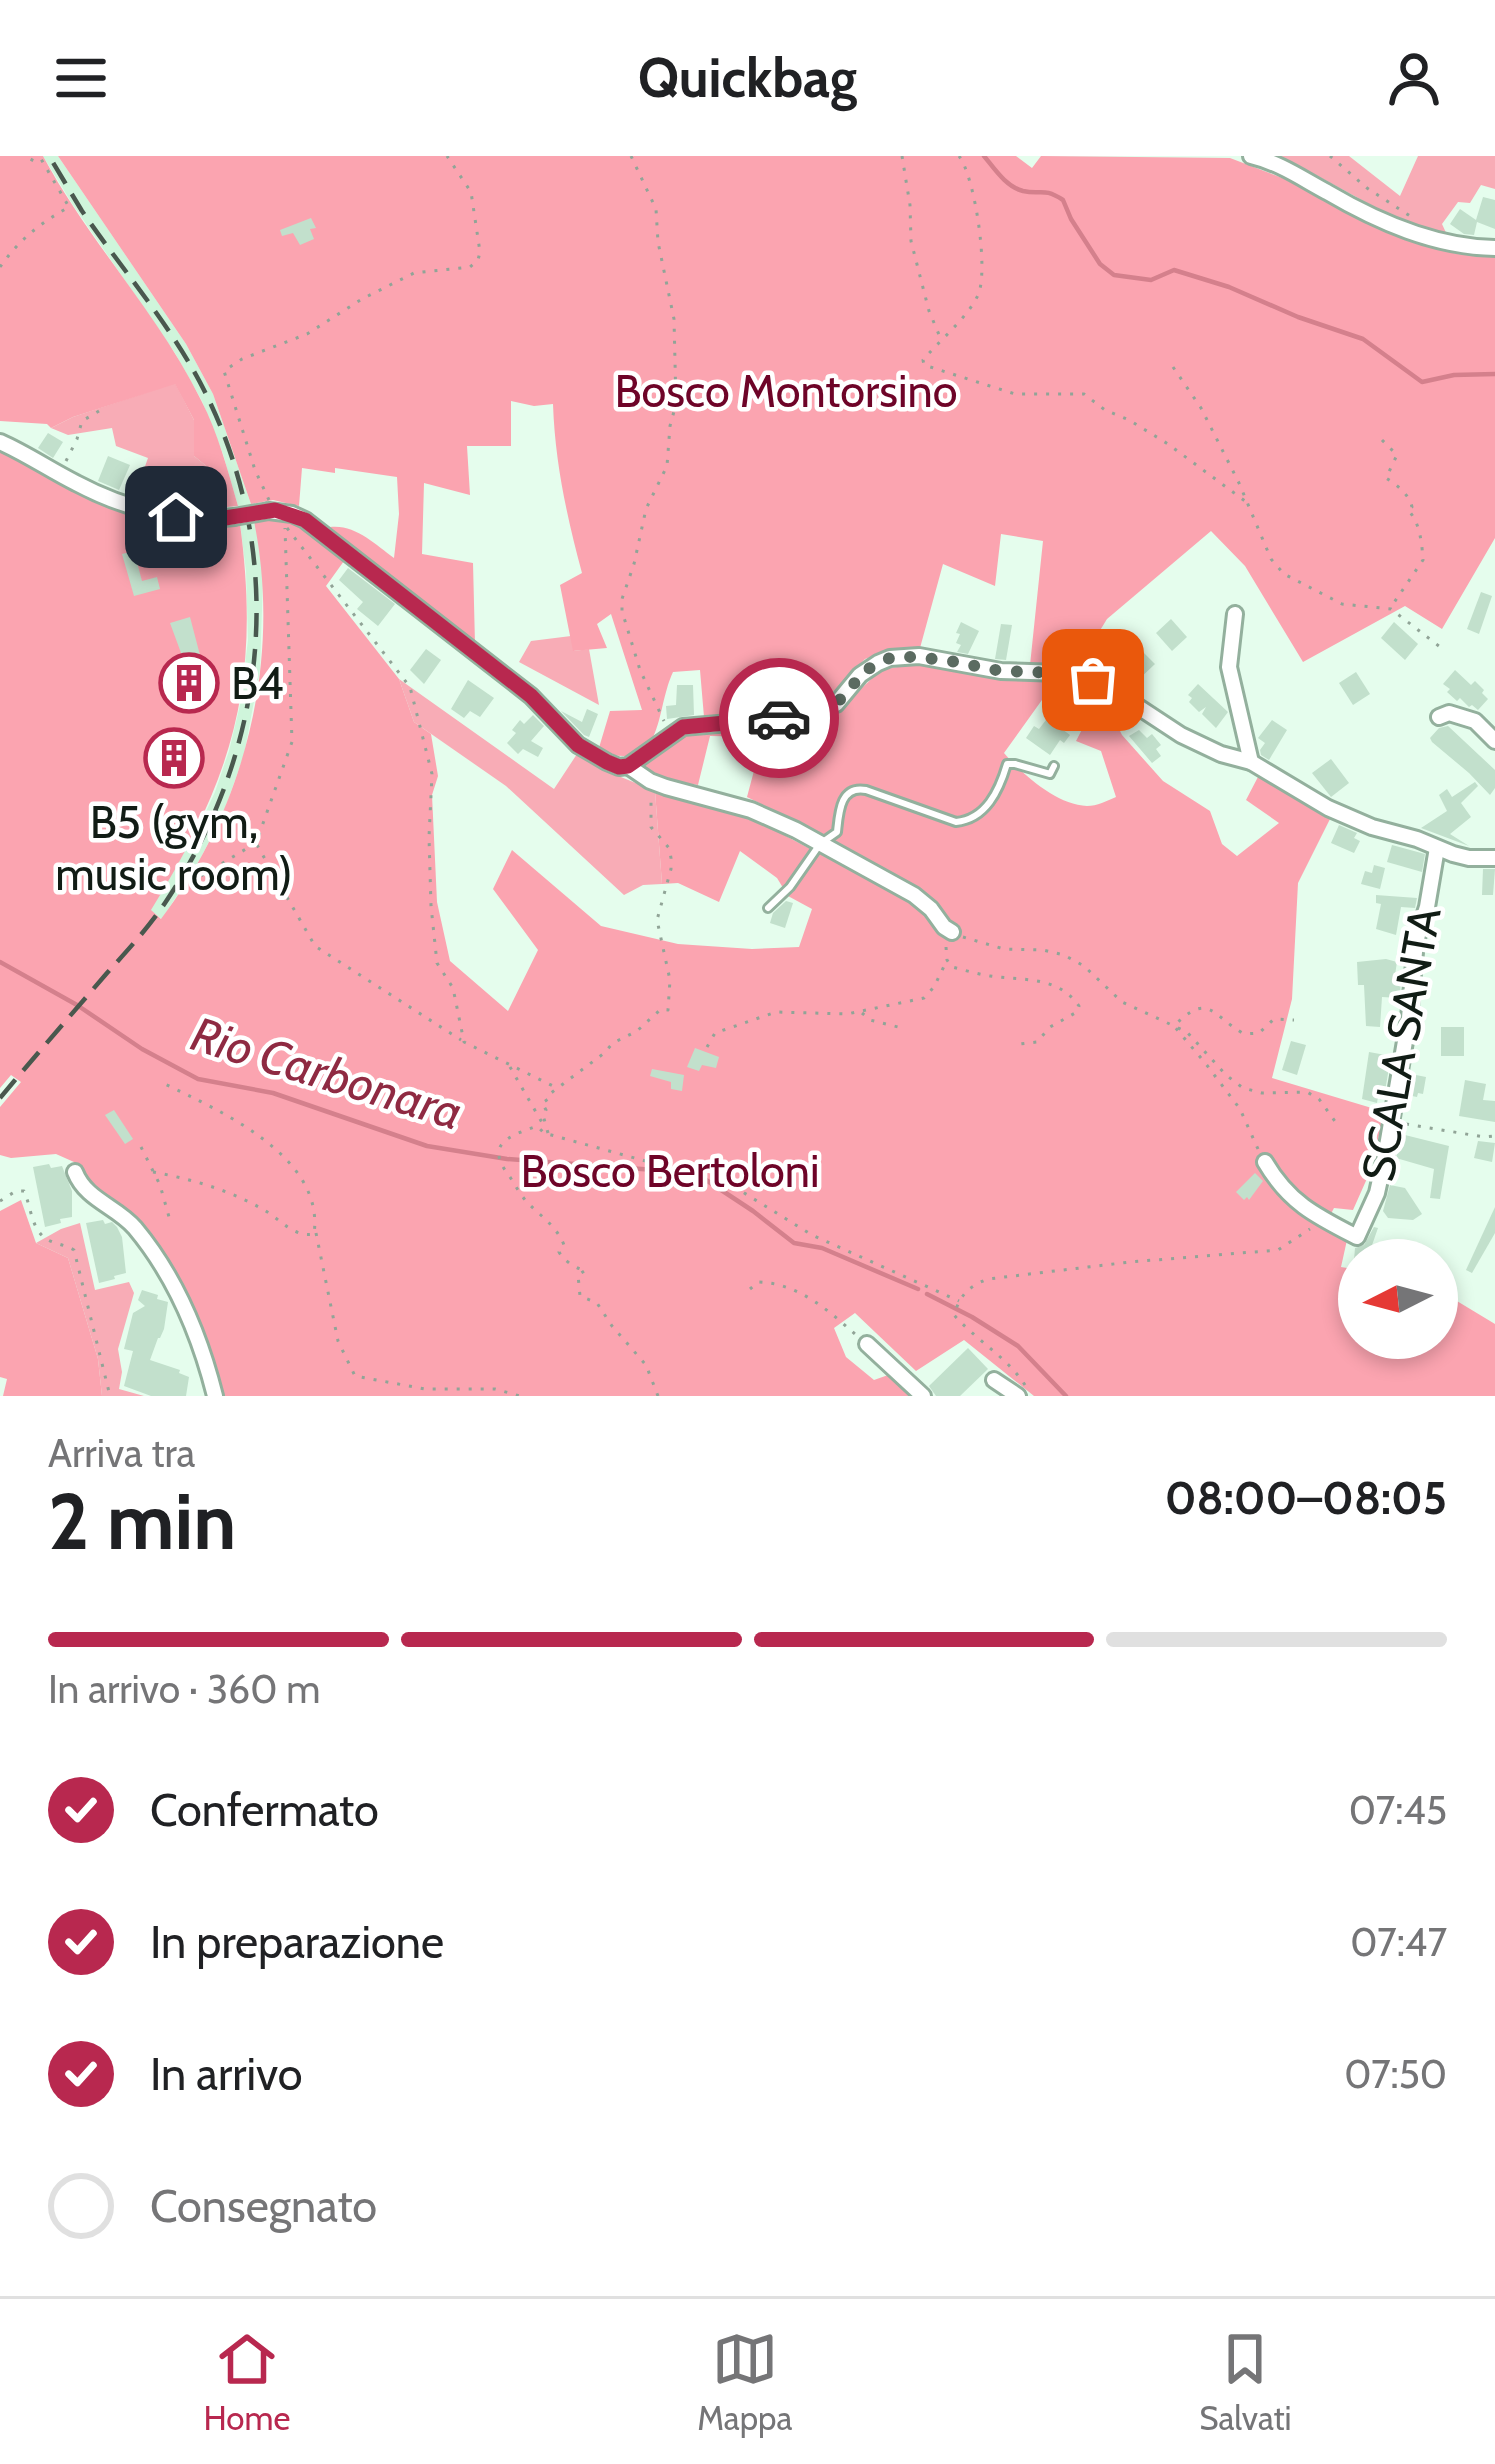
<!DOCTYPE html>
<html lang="it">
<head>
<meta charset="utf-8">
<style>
	body { margin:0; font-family:Cabin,sans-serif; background:#f2f2f2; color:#202124; height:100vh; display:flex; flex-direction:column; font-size:45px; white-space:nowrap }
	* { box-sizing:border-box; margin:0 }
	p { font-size:39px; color:#757577 }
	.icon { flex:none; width:66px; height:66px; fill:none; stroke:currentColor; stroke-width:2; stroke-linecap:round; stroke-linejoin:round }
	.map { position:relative; height:1240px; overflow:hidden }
	.panel { display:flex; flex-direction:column; background:#fff; flex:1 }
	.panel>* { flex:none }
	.needle { width:78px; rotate:264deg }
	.fabs { position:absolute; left:1338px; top:1083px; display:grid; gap:24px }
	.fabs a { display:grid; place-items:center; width:120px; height:120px; border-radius:50%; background:#fff; box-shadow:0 6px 18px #0003; font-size:60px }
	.pin { position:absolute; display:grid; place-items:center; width:102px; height:102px; color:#fff; margin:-51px; border-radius:24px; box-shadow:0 6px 18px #0006 }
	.courier { position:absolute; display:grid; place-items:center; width:120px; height:120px; margin:-60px; border:9px solid #b8284f; border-radius:50%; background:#fff; color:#222; box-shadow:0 3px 15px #0007 }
	.summary em { font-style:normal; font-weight:800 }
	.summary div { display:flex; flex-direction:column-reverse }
	.summary { display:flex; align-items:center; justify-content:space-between; height:204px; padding:0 48px }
	h1 { font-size:78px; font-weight:800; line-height:90px }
	.bar { display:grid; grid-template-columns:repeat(4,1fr); gap:18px 12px; align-content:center; height:144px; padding:0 48px }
	.bar i { height:15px; border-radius:9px; background:#e0e0e0 }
	.bar .on { background:#b8284f }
	.bar p { grid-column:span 4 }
	ol { padding:0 48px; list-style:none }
	li { display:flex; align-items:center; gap:36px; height:132px }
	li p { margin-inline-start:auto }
	li .icon { padding:12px; border-radius:50%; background:#b8284f; color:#fff; stroke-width:4 }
	li:last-child { color:#757577 }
	li i { width:66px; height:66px; border:6px solid #e0e0e0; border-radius:50% }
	header { display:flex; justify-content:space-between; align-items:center; height:156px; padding:0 48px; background:#fff; font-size:54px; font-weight:800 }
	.menu { display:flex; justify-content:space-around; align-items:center; height:168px; border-top:3px solid #e0e0e0; background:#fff; font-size:33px; color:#757577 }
	.menu a { display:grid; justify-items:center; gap:6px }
	.menu .on { color:#b8284f }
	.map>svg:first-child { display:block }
	.built { fill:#cff5db }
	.green { fill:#f8acb6 }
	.forest { fill:#fba4b0 }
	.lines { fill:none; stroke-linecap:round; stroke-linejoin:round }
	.stream { stroke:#d4808c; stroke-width:4.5 }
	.building { fill:#c2e0cc }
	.service-casing { stroke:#93b09d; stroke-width:12 }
	.minor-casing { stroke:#93b09d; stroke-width:20 }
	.path { stroke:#91a497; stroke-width:3; stroke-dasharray:3 9; stroke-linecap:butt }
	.service { stroke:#fff; stroke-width:6 }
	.minor { stroke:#fff; stroke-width:14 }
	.rail { stroke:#49584e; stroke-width:4.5; stroke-dasharray:24 12; stroke-linecap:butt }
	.minor-bridge-casing { stroke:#93b09d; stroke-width:20; stroke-linecap:butt }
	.minor-bridge { stroke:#fff; stroke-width:14 }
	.done { stroke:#5b6b61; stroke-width:12; stroke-dasharray:0 21.6 }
	.route { stroke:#b8284f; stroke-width:15 }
	.labels { text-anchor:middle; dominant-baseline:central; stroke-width:9; stroke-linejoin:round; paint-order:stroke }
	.park-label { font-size:45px; fill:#6e0428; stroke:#fff }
	.poi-label { font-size:45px; fill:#111c15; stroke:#fff; text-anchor:start }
	.street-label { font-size:45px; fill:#111c15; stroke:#fff }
	.water-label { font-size:48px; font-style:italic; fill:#8f2a42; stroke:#fff }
</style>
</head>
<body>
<header><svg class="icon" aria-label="menu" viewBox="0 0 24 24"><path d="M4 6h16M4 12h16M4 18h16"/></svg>Quickbag<svg class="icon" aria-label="person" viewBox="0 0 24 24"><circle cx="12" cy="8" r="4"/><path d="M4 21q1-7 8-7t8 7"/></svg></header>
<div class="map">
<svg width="1495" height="1240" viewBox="0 0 1495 1240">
	<rect width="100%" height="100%" fill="#e5fded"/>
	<!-- built -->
	<path class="built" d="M43 0H58L186 188 213 238 251 348 260 391 263 422 260 513 244 599 223 658 200 703 162 763 150 754 196 677 215 636 229 595 240 549 248 484 246 415 238 350 223 298 202 245 175 197 73 49Z"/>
	<!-- green -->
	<g class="green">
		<path d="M1281 0H1349L1400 40 1418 0H1495V33L1481 29 1470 47 1458 46 1442 68 1448 81 1404 67Z"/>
		<path d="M175 227 194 264V300L210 313 216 352 134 341 148 302 116 290 112 272 68 279 51 272 73 261Z"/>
		<path d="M571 480 574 495 589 493 599 549 519 506 531 485Z"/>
		<path d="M399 523 554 633 577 598 604 614 655 635 662 728 643 729 624 739 506 630 414 566Z"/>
		<path d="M80 1067 95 1134 129 1126 134 1137 118 1193 122 1216 119 1233 144 1240H102L98 1203 68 1102 36 1087 61 1073Z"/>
	</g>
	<!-- forest -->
	<g class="forest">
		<path d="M0 0H43C89 86 158 157 201 244 218 277 228 315 238 350L216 352 210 313 194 300V264L175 228 73 261 51 272 47 268 0 265Z"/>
		<path d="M58 0H1016L1032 12 1041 0 1230 2 1303 30 1365 66 1421 87 1457 98 1495 100V382L1442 473 1405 450 1303 506 1245 410 1211 375 1107 463 1077 512 1030 509 1043 385 1001 378 995 430 943 408 920 492 888 495 865 503 829 540 809 546 764 556 704 561 700 514 673 516C654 557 666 618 598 595L610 555 642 554 611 458 597 468 607 492 573 495 560 429 582 417C567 361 555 307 553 248L534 250 511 245V290H467L470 339 424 327 422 398 473 407 475 488 330 371C355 368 375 388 394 402L399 358 397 321 335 312V317L302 312 299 350 273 344 251 348 213 238 186 188Z"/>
		<path d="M0 290C51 318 106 357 164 369 188 374 215 370 240 368 261 525 234 620 151 754L161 763C246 651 282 503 254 365 298 355 314 378 344 405L326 430 399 523 414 566 431 578 438 620 432 639 437 746 450 805 508 855 538 794 493 733 512 694 601 770 678 788 752 793 799 791 812 753 788 740 777 722 740 695 719 746 678 727 662 728 655 635 748 660 915 748 945 778 956 783 957 771 922 735 829 682 747 641 763 581 710 580 698 629 668 624 649 617 644 609 675 583 702 574 768 570 837 555 881 514 919 507 988 522 1057 523 1004 597C1023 619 1057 649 1087 650 1097 650 1107 645 1116 641L1101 595 1076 585 1101 537 1122 579 1163 625 1210 655 1222 688 1237 700 1279 667 1246 644 1259 619 1330 663 1298 727 1292 843 1272 922 1385 956 1369 1018 1353 1054 1334 1052 1324 1071 1347 1084 1341 1111 1359 1114V1182H1437V1133L1495 1168V1240H1034L964 1184 916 1215 855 1157 834 1172 846 1201 874 1224 891 1218 914 1240H223L194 1151 144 1071 89 1027 74 1006 56 998 11 1002 0 999V951L21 926 11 919 0 932Z"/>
		<path d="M21 1044 36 1087 68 1102 98 1203 102 1240H3L7 1223 0 1221V1055Z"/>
	</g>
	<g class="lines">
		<!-- stream -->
		<g class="stream">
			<path d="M984 0C994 12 1006 31 1023 35 1042 39 1043 31 1063 44L1071 63 1100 108 1114 119 1151 124 1174 114 1229 131 1298 161 1363 183 1422 226 1454 219 1495 218"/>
			<path d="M0 806 77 849 142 893 198 923 273 937 427 990 507 1003 668 1015 703 1022 753 1055 794 1087 822 1092 918 1133"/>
			<path d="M927 1138 972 1161 1018 1190 1066 1240"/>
		</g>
	</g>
	<!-- building -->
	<g class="building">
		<path d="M1483 41 1495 44V73L1477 66 1474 79 1464 78 1450 68 1460 53 1476 64Z"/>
		<path d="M311 62 316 72 310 73 314 83 300 89 293 77 282 80 280 74Z"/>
		<path d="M48 277 63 286 53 302 38 292Z"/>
		<path d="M108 300 130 309 119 334 98 325Z"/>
		<path d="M134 395 142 425 157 421 160 433 134 440 122 398Z"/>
		<path d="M348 412 395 448 378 470 357 453 363 446 339 424Z"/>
		<path d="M1481 436 1492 440 1479 478 1467 473Z"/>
		<path d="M190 461 201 503 196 550 176 548 184 505 170 467Z"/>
		<path d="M1171 463 1187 481 1172 495 1156 477Z"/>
		<path d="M961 466 979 475 968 498 957 496 961 489 956 487 960 478 956 477Z"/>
		<path d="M1394 466 1418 488 1405 504 1381 482Z"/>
		<path d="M1001 468 1012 469 1006 504 995 503Z"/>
		<path d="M1101 488 1115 496 1105 517 1089 509Z"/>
		<path d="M426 493 441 504 424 528 410 514Z"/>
		<path d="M1143 496 1155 508 1136 526 1128 518 1137 509 1133 505Z"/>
		<path d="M1455 514 1471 529 1475 525 1484 534 1482 537 1488 543 1478 554 1472 549 1469 551 1460 542 1457 545 1447 536 1450 533 1443 528Z"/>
		<path d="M1356 516 1370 538 1353 549 1339 527Z"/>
		<path d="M468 524 494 542 480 561 470 555 464 562 451 553Z"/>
		<path d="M1198 528 1228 556 1216 572 1202 558 1206 551 1199 556 1189 546 1192 542 1188 539Z"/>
		<path d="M677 529H693L694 559 667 563 666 550 676 549Z"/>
		<path d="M1066 545 1074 551 1059 571 1070 579 1064 587 1060 584 1050 599 1026 582 1034 570 1039 573 1056 551 1059 553Z"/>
		<path d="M587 553 598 558 589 581 584 579 561 555 582 566Z"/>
		<path d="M533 559 544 570 531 585 543 592 538 601 523 593 518 598 507 587 516 577 512 574 520 564 524 568Z"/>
		<path d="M1272 564 1287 574 1269 604 1261 599 1260 594 1265 587 1258 582Z"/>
		<path d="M1448 570 1495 614V632L1490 639 1469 617 1432 586 1430 582 1439 572Z"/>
		<path d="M174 574 184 577 174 629 163 627Z"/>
		<path d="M1139 574 1147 582 1152 578 1161 589 1156 593 1161 600 1152 607 1129 580Z"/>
		<path d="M1331 603 1349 627 1331 641 1312 617Z"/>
		<path d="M1475 626 1478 630 1461 647 1471 661 1450 678 1469 690 1421 672 1447 655 1439 639 1447 633 1452 641Z"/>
		<path d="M1339 669 1357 677 1354 682 1360 685 1354 697 1331 687Z"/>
		<path d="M1392 689 1425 698 1422 716 1387 706Z"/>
		<path d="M1374 709 1385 712 1380 733 1361 728 1365 715 1372 717Z"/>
		<path d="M1483 713H1495L1493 739H1482Z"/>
		<path d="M1376 739 1417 742 1415 752 1401 751 1396 779 1376 773 1381 748 1376 747Z"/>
		<path d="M786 745 793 747 785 772 770 767 773 757Z"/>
		<path d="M1386 803 1397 806 1395 819 1401 820 1400 842 1382 841 1380 871 1366 870 1364 829H1358L1357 806Z"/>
		<rect x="1441" y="871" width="23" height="29"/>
		<path d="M1291 885 1306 889 1297 919 1282 914Z"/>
		<path d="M695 892 719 901 716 912 702 909 699 915 687 911Z"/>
		<path d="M1369 896 1391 900 1385 935 1379 934 1377 947 1362 943Z"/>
		<path d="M652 913 684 919 682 935 671 933V926L650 920Z"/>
		<path d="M1411 918 1426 921 1423 938 1418 937 1417 941 1407 939Z"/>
		<path d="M1465 924 1486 928 1483 944 1495 945V966L1459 960Z"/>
		<path d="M114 954 133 983 125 988 105 959Z"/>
		<path d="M1401 978 1449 990 1440 1043 1430 1042 1434 1013 1396 1002Z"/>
		<path d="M1478 985 1495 987 1492 1006 1474 1002Z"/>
		<path d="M49 1008 51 1012 62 1010 72 1035V1061L60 1063 61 1067 45 1071 33 1011Z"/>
		<path d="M1255 1017 1263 1025 1249 1044 1247 1041 1244 1044 1236 1036Z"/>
		<path d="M1390 1029 1405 1032 1422 1058 1413 1064 1388 1062 1383 1055Z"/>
		<path d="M1495 1051V1077L1472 1117 1466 1114Z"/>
		<path d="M103 1064 105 1068 112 1066 117 1071 122 1081 126 1117 114 1120 115 1123 99 1127 86 1067Z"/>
		<path d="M1374 1071 1378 1072 1371 1092H1373L1369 1104H1354L1355 1092 1364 1089Z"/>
		<path d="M142 1134 158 1139 157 1143 168 1146 164 1173 160 1182H158L150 1204 180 1214 179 1217 189 1221 186 1240H151L124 1230 133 1195 124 1193 133 1157 145 1150 138 1144Z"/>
		<path d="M968 1192 988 1213 960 1240H936L929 1230Z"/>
	</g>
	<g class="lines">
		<!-- service casing -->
		<g class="service-casing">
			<path id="service" d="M768 752 790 731 820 688 837 676C839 657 840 629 866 634L956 666C986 663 999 635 1007 608H1015L1050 618 1054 610"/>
		</g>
		<!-- minor casing -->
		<g class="minor-casing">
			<g id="minor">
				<path d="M1251 0C1280 7 1301 22 1327 36 1378 66 1435 91 1495 92"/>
				<path d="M0 286C27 298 50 314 76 327 123 352 180 368 234 361"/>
				<path d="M269 355 292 358 305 364 531 540 578 589 607 606 619 611 628 610 683 571 765 564 823 552 836 548 860 519 878 507 890 502 919 500 1001 515 1060 517 1093 524 1108 531 1181 579 1221 598 1251 606 1328 652 1372 671 1417 683 1453 698 1469 702H1495"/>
				<path d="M1235 458 1229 511 1251 606"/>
				<path d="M1439 561 1449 557 1475 565 1495 585"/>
				<path d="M628 610 650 625 666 631 751 654 796 674 914 739 931 753 944 771 952 776"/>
				<path d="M1265 1006C1289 1047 1316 1060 1357 1081L1377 1037 1386 996 1409 862 1416 785 1427 751 1437 692"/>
				<path d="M75 1016C86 1044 116 1050 135 1072 175 1120 200 1180 215 1240"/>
				<path d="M867 1188 923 1240"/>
				<path d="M994 1224 1018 1240"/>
			</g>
		</g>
		<!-- path -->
		<g class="path">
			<path d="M631 0 656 53 658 86 674 163 676 248 670 270 667 310 646 353 634 408 622 443V455L640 514 664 565"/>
			<path d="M902 0 910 49 911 85 929 155 940 181"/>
			<path d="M959 0C975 21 989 115 978 139 968 161 939 185 923 204L924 209 1015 238H1084L1105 254 1129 264 1168 288 1249 348"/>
			<path d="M1330 0 1367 32 1410 60"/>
			<path d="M0 111C19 84 40 67 69 51L41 3 34 5 25 0"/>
			<path d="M1173 211 1201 252 1239 327 1271 403 1284 418 1342 448 1391 453 1444 494"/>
			<path d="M1382 284 1397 299 1386 322C1397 329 1409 338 1412 351L1408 354C1420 366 1422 388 1423 404L1391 451"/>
			<path d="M66 305 77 283 82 265 99 255"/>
			<path d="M269 344 255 314 224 215 242 203 307 178 362 143 414 117 470 111 478 104 480 96 471 36 447 0"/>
			<path d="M287 372 410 531 432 618 429 681 431 750 437 807 453 832 464 886 557 932"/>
			<path d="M257 689 315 790 461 884"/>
			<path d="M191 726 256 687 292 586 285 372"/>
			<path d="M963 781 1004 793 1043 794 1064 799 1084 810 1122 846 1187 876 1226 919 1243 932 1262 937 1307 936 1319 943 1339 971"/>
			<path d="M946 791 947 804 952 811C964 814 977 818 990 820 1023 825 1057 819 1079 850L1077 856 1050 871 1037 886 1019 888"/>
			<path d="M862 857 870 864 898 871"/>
			<path d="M707 891 715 877 776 856 847 858 924 842 934 831 947 804"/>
			<path d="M510 911 544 970"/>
			<path d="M1406 968 1484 981 1495 980"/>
			<path d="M548 977 543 959 546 954 542 947 550 942 551 937 603 898 613 887 637 875 661 853 668 854 670 824 657 764 671 713V702L669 692 651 671V639"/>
			<path d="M141 991 160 1029 171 1068"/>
			<path d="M1258 993 1240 953 1206 908 1174 870C1209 835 1211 859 1244 878L1259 877 1274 863 1294 864"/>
			<path d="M153 1016C191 1023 230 1034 264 1054 280 1063 294 1082 314 1078 325 1000 220 955 163 927"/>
			<path d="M0 1045 16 1035H24C31 1050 31 1072 45 1082 53 1088 64 1088 74 1094L110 1240"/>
			<path d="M316 1077 338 1185 355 1220 425 1233H495L520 1240"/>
			<path d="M750 1133 758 1126C798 1127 828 1154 856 1179"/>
			<path d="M1025 1229C1007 1201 976 1184 954 1159 960 1139 969 1130 988 1123L1130 1106 1278 1094 1310 1073"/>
			<path d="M658 1240 646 1209 612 1170 597 1147 580 1140 578 1119 586 1114C577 1114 563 1104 559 1096L564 1089C556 1069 540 1060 526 1045 520 1038 515 1029 510 1021 484 988 507 981 537 970L544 977 671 1012 686 1011 720 1022 812 1079 959 1145"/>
		</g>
		<!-- service -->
		<use href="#service" class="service"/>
		<!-- minor -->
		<use href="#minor" class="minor"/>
		<!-- rail -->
		<path class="rail" d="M0 942C35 900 71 859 107 817 127 795 148 772 165 747 268 594 288 403 205 236 172 170 123 115 82 55 71 37 60 18 49 0"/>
		<!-- minor-bridge casing -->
		<g class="minor-bridge-casing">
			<path id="minor-bridge" d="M234 361 269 355"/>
		</g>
		<!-- minor-bridge -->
		<use href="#minor-bridge" class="minor-bridge"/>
	</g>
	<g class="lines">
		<!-- done -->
		<path class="done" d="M779 562 836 548 866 514 890 502 900 500 946 504 1001 515 1060 517 1093 524"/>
		<!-- route -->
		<path class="route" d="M176 361 225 362 275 354 305 364 531 540 578 589 607 606 619 611 628 610 683 571 779 562"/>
	</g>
	<!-- icons -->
	<defs>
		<g id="building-ring" transform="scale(3)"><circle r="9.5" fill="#fff" stroke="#b8284f" stroke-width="1.5"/><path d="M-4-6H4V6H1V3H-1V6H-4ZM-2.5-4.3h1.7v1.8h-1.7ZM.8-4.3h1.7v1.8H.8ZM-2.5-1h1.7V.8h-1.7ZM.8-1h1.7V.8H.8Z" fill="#b8284f"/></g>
	</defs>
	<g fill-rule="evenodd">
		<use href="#building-ring" x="189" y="527"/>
		<use href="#building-ring" x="174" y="602"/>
	</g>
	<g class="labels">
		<!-- park labels -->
		<g class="park-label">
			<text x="786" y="235">Bosco Montorsino</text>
			<text x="670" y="1015">Bosco Bertoloni</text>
		</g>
		<!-- poi labels -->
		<g class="poi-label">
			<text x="231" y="527">B4</text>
			<text x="174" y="666" text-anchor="middle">B5 (gym,<tspan x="174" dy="52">music room)</tspan></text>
		</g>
		<!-- street labels -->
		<g class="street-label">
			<text transform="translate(1401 888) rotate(-80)">SCALA SANTA</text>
		</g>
		<!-- water labels -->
		<g class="water-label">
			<text transform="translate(327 917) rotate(17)">Rio Carbonara</text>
		</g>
	</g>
</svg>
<div class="fabs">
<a><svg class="needle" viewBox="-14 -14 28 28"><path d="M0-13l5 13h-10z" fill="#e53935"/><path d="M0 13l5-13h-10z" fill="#757577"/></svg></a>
</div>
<div class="pin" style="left:1093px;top:524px;background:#ea580c"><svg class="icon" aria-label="bag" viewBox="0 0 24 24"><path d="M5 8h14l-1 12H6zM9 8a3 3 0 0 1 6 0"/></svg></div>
<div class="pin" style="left:176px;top:361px;background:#1f2937"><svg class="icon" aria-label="home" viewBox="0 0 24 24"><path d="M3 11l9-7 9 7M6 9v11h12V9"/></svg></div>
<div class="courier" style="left:779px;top:562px"><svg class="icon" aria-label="car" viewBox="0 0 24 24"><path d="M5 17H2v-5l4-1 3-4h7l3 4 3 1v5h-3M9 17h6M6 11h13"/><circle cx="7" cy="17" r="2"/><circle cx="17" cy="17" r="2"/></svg></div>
</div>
<section class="panel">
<div class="summary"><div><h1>2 min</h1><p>Arriva tra</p></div><em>08:00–08:05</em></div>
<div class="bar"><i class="on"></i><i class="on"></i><i class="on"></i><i></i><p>In arrivo · 360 m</p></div>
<ol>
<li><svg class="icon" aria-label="check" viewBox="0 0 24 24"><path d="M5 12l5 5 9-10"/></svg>Confermato<p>07:45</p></li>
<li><svg class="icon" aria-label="check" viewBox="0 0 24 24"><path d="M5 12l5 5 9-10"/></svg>In preparazione<p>07:47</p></li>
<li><svg class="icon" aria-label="check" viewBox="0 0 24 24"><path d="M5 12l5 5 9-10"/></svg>In arrivo<p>07:50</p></li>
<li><i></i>Consegnato</li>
</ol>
</section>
<nav class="menu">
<a class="on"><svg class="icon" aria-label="home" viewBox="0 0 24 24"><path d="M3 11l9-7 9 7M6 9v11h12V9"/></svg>Home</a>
<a><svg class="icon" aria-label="map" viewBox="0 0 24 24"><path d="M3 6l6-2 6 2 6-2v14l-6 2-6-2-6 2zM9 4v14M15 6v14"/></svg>Mappa</a>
<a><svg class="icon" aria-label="saved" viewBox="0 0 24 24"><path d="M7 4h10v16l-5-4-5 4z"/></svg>Salvati</a>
</nav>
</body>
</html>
